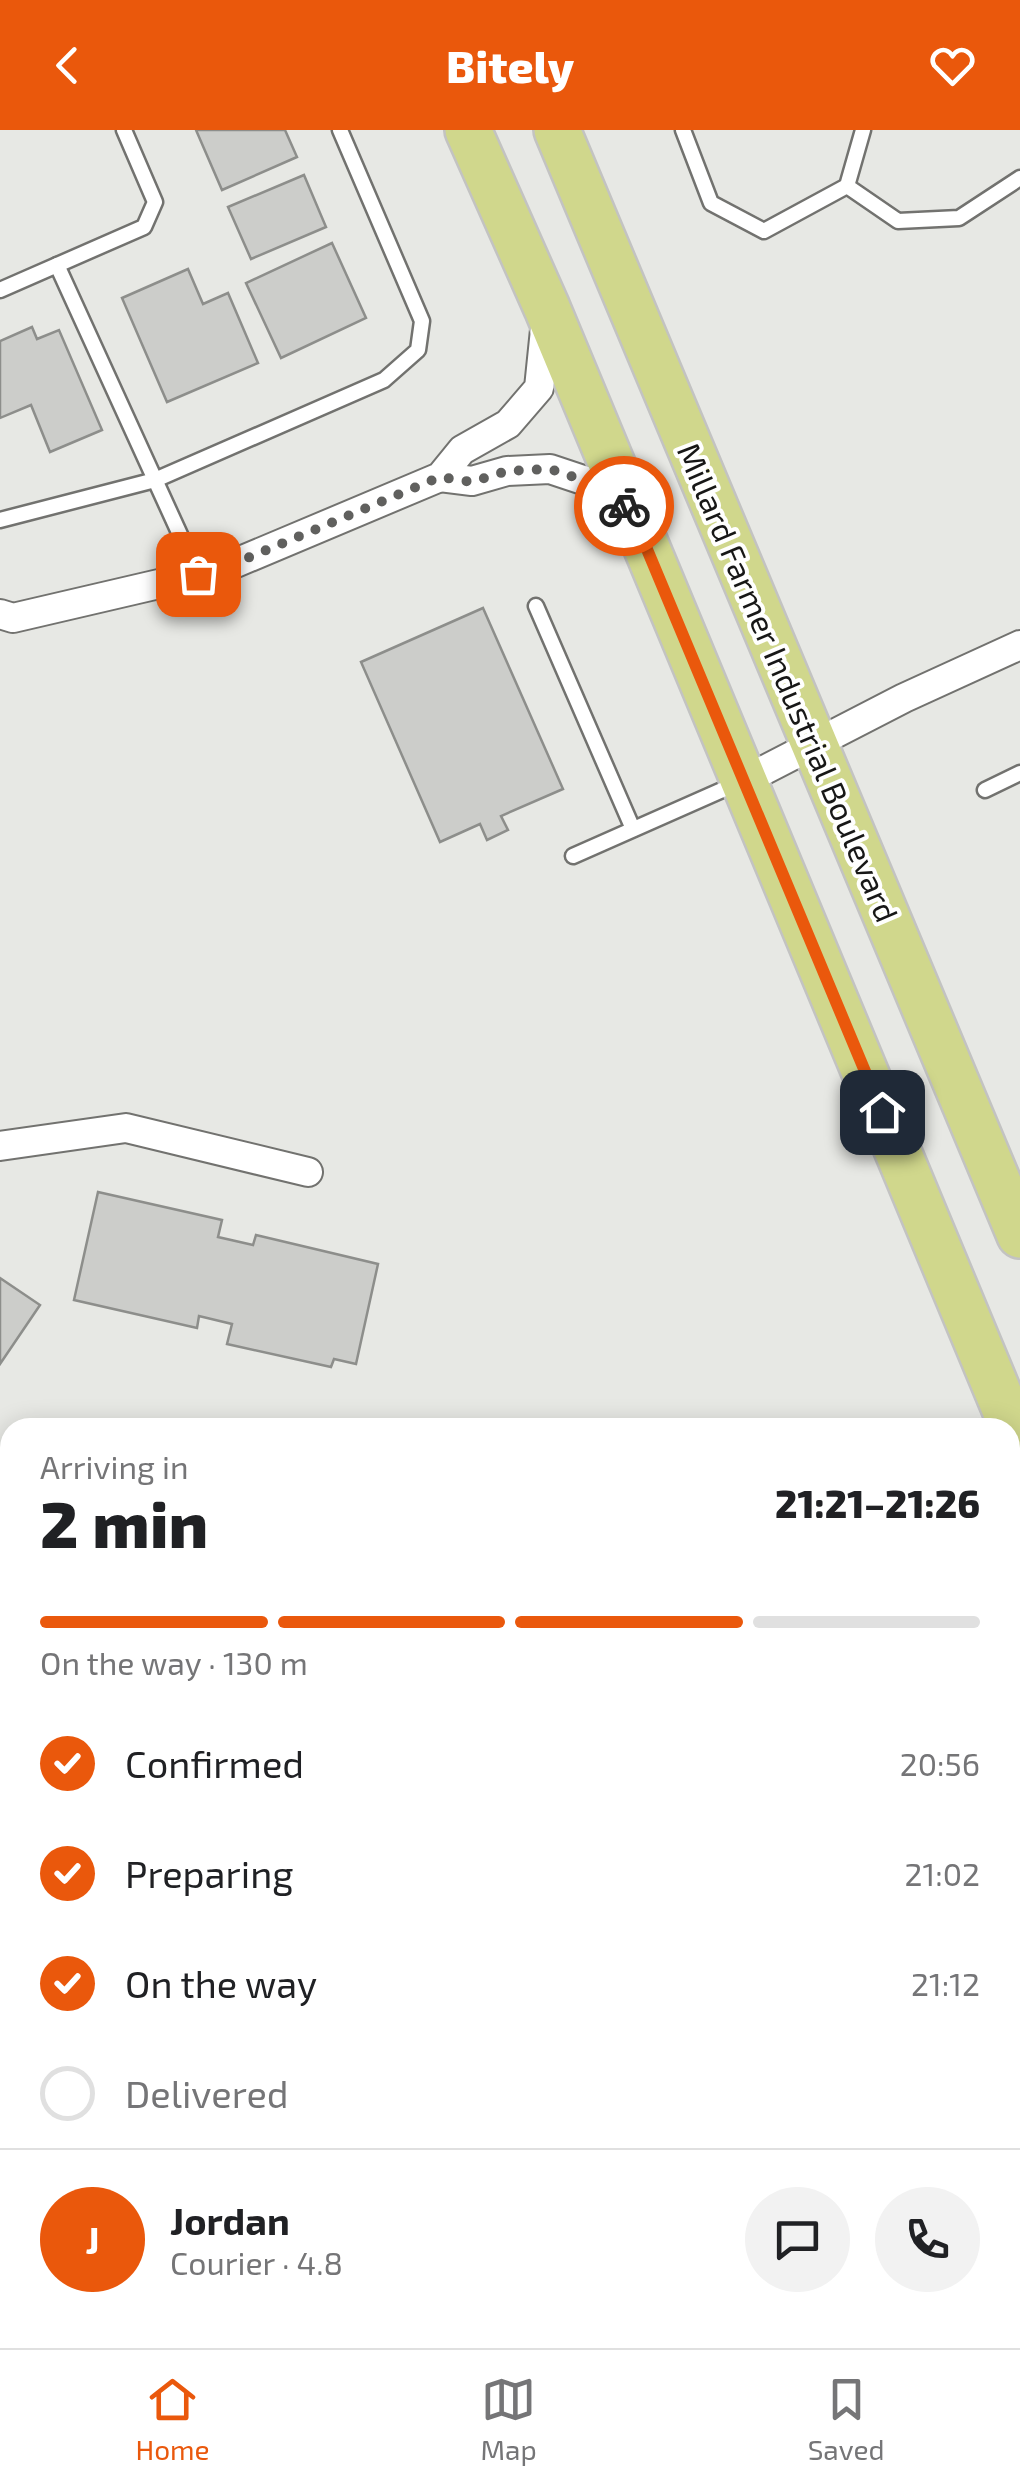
<!DOCTYPE html>
<html lang="en">
<head>
<meta charset="utf-8">
<style>
	body { margin:0; font-family:"Exo 2",sans-serif; background:#f2f2f2; color:#202124; height:100vh; display:flex; flex-direction:column; font-size:38px; white-space:nowrap }
	* { box-sizing:border-box; margin:0 }
	p { font-size:32px; color:#757577 }
	.icon { flex:none; width:55px; height:55px; fill:none; stroke:currentColor; stroke-width:2; stroke-linecap:round; stroke-linejoin:round }
	.map { position:relative; flex:1; overflow:hidden }
	.side { position:absolute; left:0px; top:1288px; width:1020px; height:932px; display:flex; flex-direction:column; background:#fff; border-radius:30px 30px 0 0; box-shadow:0 5px 25px #0003 }
	.side>* { flex:none }
	.pin { position:absolute; display:grid; place-items:center; width:85px; height:85px; color:#fff; margin:-42px; border-radius:20px; box-shadow:0 5px 15px #0006 }
	.courier { position:absolute; display:grid; place-items:center; width:100px; height:100px; margin:-50px; border:8px solid #ea580c; border-radius:50%; background:#fff; color:#222; box-shadow:0 2px 12px #0007 }
	.headline em { font-style:normal; font-weight:800 }
	.headline div { display:flex; flex-direction:column-reverse }
	.headline { display:flex; align-items:center; justify-content:space-between; height:170px; padding:0 40px }
	h1 { font-size:65px; font-weight:800; line-height:75px }
	.bar { display:grid; grid-template-columns:repeat(4,1fr); gap:15px 10px; align-content:center; height:120px; padding:0 40px }
	.bar i { height:12px; border-radius:8px; background:#e0e0e0 }
	.bar .on { background:#ea580c }
	.bar p { grid-column:span 4 }
	.line { display:flex; align-items:center; gap:25px; padding:0 40px; border-top:2px solid #e0e0e0 }
	.line div { flex:1 }
	.round { display:grid; place-items:center; flex:none; width:105px; height:105px; border-radius:52px; background:#f2f2f2 }
	ol { padding:0 40px; list-style:none }
	li { display:flex; align-items:center; gap:30px; height:110px }
	li p { margin-inline-start:auto }
	li .icon { padding:10px; border-radius:50%; background:#ea580c; color:#fff; stroke-width:4 }
	li:last-child { color:#757577 }
	li i { width:55px; height:55px; border:5px solid #e0e0e0; border-radius:50% }
	header { display:flex; justify-content:space-between; align-items:center; height:130px; padding:0 40px; background:#ea580c; color:#fff; font-size:45px; font-weight:800 }
	.tabs { display:flex; justify-content:space-around; align-items:center; height:140px; border-top:2px solid #e0e0e0; background:#fff; font-size:28px; color:#757577 }
	.tabs a { display:grid; justify-items:center; gap:5px }
	.tabs .on { color:#ea580c }
	.map>svg:first-child { display:block }
	.building { fill:#cccdca; stroke:#8d8e8b; stroke-width:2.5 }
	.lines { fill:none; stroke-linecap:round; stroke-linejoin:round }
	.lane-casing { stroke:#72726f; stroke-width:19 }
	.street-casing { stroke:#72726f; stroke-width:32 }
	.primary-casing { stroke:#c3c3c2; stroke-width:50 }
	.lane { stroke:#fff; stroke-width:14 }
	.street { stroke:#fff; stroke-width:28 }
	.primary { stroke:#d0d78c; stroke-width:45 }
	.rail-casing { stroke:#4b4c4a; stroke-width:11 }
	.rail { stroke:#fffffe; stroke-width:8; stroke-dasharray:22; stroke-linecap:butt }
	.done { stroke:#60605e; stroke-width:10; stroke-dasharray:0 18 }
	.route { stroke:#ea580c; stroke-width:12 }
	.labels { text-anchor:middle; dominant-baseline:central; stroke-width:8; stroke-linejoin:round; paint-order:stroke }
	.street-label { font-size:32px; fill:#171716; stroke:#fffffe }
</style>
</head>
<body>
<header><svg class="icon" aria-label="back" viewBox="0 0 24 24"><path d="M15 5l-7 7 7 7"/></svg>Bitely<svg class="icon" aria-label="heart" viewBox="0 0 24 24"><path d="M12 20l-8-8c-3-5 5-10 8-4 3-6 11-1 8 4z"/></svg></header>
<div class="map">
<svg width="1020" height="2218" viewBox="0 0 1020 2218">
	<rect width="100%" height="100%" fill="#e7e8e4"/>
	<!-- building -->
	<g class="building">
		<path d="M196 0H285L297 27 222 60Z"/>
		<path d="M304 45 326 97 251 129 228 77Z"/>
		<path d="M332 113 366 188 281 228 246 153Z"/>
		<path d="M188 139 203 174 228 163 258 233 167 272 122 168Z"/>
		<path d="M32 197 37 209 59 200 102 300 50 322 31 275 0 288V211Z"/>
		<path d="M483 478 563 659 501 686 508 700 487 710 480 694 440 712 361 532Z"/>
		<path d="M98 1062 222 1090 218 1107 253 1115 256 1105 378 1134 356 1234 334 1229 331 1237 227 1214 232 1194 199 1186 197 1198 74 1170Z"/>
		<path d="M0 1148 40 1175 0 1234Z"/>
		<path d="M1010 1933 1020 1937V2009L1010 2005Z"/>
		<path d="M423 2210H459L462 2218H406Z"/>
		<path d="M769 2210H828L831 2218H772Z"/>
	</g>
	<g class="lines">
		<!-- lane casing -->
		<g class="lane-casing">
			<g id="lane">
				<path d="M683 0 711 73 764 101 847 56 863 0"/>
				<path d="M847 56 898 91 959 88 1020 48"/>
				<path d="M57 135 198 444"/>
				<path d="M0 160 144 97 155 72 124 0"/>
				<path d="M0 390 155 350 384 250 418 220 422 191 340 0"/>
				<path d="M536 476 633 699"/>
				<path d="M985 660 1020 643"/>
				<path d="M573 726 738 653"/>
				<path d="M1010 2059 1020 2065"/>
				<path d="M1010 2149 1020 2144"/>
			</g>
		</g>
		<!-- street casing -->
		<g class="street-casing">
			<g id="street">
				<path d="M440 347 472 351 507 341 550 339 589 352 627 378"/>
				<path d="M0 484 13 488 219 440 440 347 462 320 508 294 539 258 546 190"/>
				<path d="M743 651 904 568 1020 515"/>
				<path d="M0 1016 126 998 308 1042"/>
				<path d="M0 2086H10"/>
				<path d="M613 2210 616 2218"/>
			</g>
		</g>
		<!-- primary casing -->
		<g class="primary-casing">
			<g id="primary">
				<path d="M468 0 547 178 1020 1315"/>
				<path d="M557 0 1020 1105"/>
			</g>
		</g>
		<!-- lane -->
		<use href="#lane" class="lane"/>
		<!-- street -->
		<use href="#street" class="street"/>
		<!-- primary -->
		<use href="#primary" class="primary"/>
		<!-- rail casing -->
		<g class="rail-casing">
			<g id="rail">
				<path d="M1010 1479 1020 1478"/>
				<path d="M0 1582H10"/>
			</g>
		</g>
		<!-- rail -->
		<use href="#rail" class="rail"/>
	</g>
	<g class="lines">
		<!-- done -->
		<path class="done" d="M198 444 219 440 440 347 472 352 507 341 550 339 589 352 624 376"/>
		<!-- route -->
		<path class="route" d="M624 376 631 381 882 982"/>
	</g>
	<g class="labels">
		<!-- street labels -->
		<g class="street-label">
			<text transform="translate(789 552) rotate(67)">Millard Farmer Industrial Boulevard</text>
		</g>
	</g>
</svg>
<div class="pin" style="left:198px;top:444px;background:#ea580c"><svg class="icon" aria-label="bag" viewBox="0 0 24 24"><path d="M5 8h14l-1 12H6zM9 8a3 3 0 0 1 6 0"/></svg></div>
<div class="pin" style="left:882px;top:982px;background:#1f2937"><svg class="icon" aria-label="home" viewBox="0 0 24 24"><path d="M3 11l9-7 9 7M6 9v11h12V9"/></svg></div>
<div class="courier" style="left:624px;top:376px"><svg class="icon" aria-label="bike" viewBox="0 0 24 24"><circle cx="6" cy="16" r="4"/><circle cx="18" cy="16" r="4"/><path d="M6 16l4-8h5l3 8M10 8l3 8H6M13 5h3"/></svg></div>
<section class="side">
<div class="headline"><div><h1>2 min</h1><p>Arriving in</p></div><em>21:21–21:26</em></div>
<div class="bar"><i class="on"></i><i class="on"></i><i class="on"></i><i></i><p>On the way · 130 m</p></div>
<ol>
<li><svg class="icon" aria-label="check" viewBox="0 0 24 24"><path d="M5 12l5 5 9-10"/></svg>Confirmed<p>20:56</p></li>
<li><svg class="icon" aria-label="check" viewBox="0 0 24 24"><path d="M5 12l5 5 9-10"/></svg>Preparing<p>21:02</p></li>
<li><svg class="icon" aria-label="check" viewBox="0 0 24 24"><path d="M5 12l5 5 9-10"/></svg>On the way<p>21:12</p></li>
<li><i></i>Delivered</li>
</ol>
<div class="line" style="height:180px"><b class="round" style="background:#ea580c;color:#fff">J</b><div><b>Jordan</b><p>Courier · 4.8</p></div><a class="round"><svg class="icon" aria-label="chat" viewBox="0 0 24 24"><path d="M4 5h16v11H9l-5 4z"/></svg></a><a class="round"><svg class="icon" aria-label="phone" viewBox="0 0 24 24"><path d="M5 4h4l2 5-3 2q2 4 5 5l2-3 5 2v4C11 20 4 13 5 4z"/></svg></a></div>
</section>
</div>
<nav class="tabs">
<a class="on"><svg class="icon" aria-label="home" viewBox="0 0 24 24"><path d="M3 11l9-7 9 7M6 9v11h12V9"/></svg>Home</a>
<a><svg class="icon" aria-label="map" viewBox="0 0 24 24"><path d="M3 6l6-2 6 2 6-2v14l-6 2-6-2-6 2zM9 4v14M15 6v14"/></svg>Map</a>
<a><svg class="icon" aria-label="saved" viewBox="0 0 24 24"><path d="M7 4h10v16l-5-4-5 4z"/></svg>Saved</a>
</nav>
</body>
</html>
